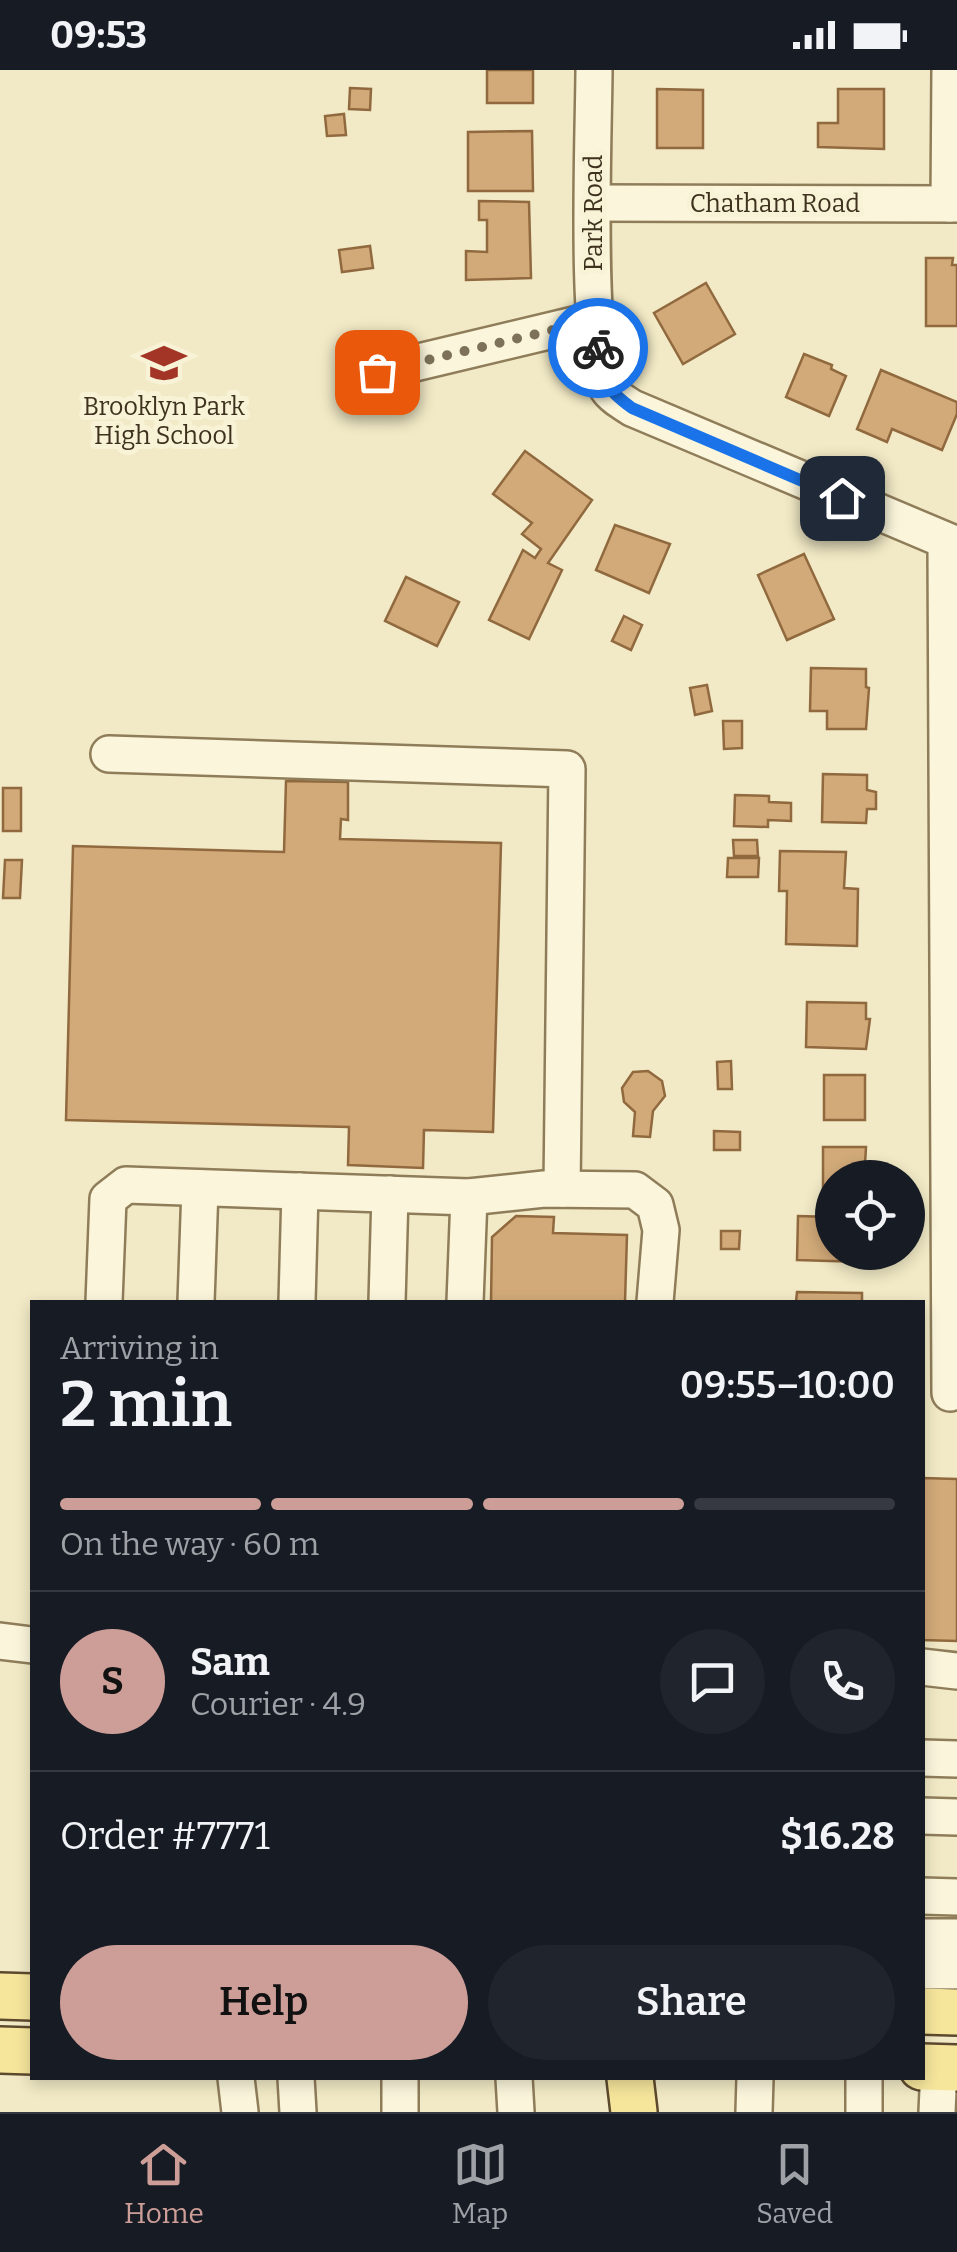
<!DOCTYPE html>
<html lang="en">
<head>
<meta charset="utf-8">
<style>
	body { margin:0; font-family:Bitter,serif; background:#20242c; color:#f1f3f6; height:100vh; display:flex; flex-direction:column; font-size:38px; white-space:nowrap }
	* { box-sizing:border-box; margin:0 }
	p { font-size:32px; color:#9ea1a6 }
	.icon { flex:none; width:55px; height:55px; fill:none; stroke:currentColor; stroke-width:2; stroke-linecap:round; stroke-linejoin:round }
	.map { position:relative; flex:1; overflow:hidden }
	.side { position:absolute; left:30px; top:1230px; width:895px; height:780px; display:flex; flex-direction:column; background:#171b24; border-radius:0px; box-shadow:0 5px 15px #0003 }
	.side>* { flex:none }
	.controls { position:absolute; left:815px; top:1090px; display:grid; gap:20px }
	.controls a { display:grid; place-items:center; width:110px; height:110px; border-radius:50%; background:#171b24; box-shadow:0 5px 15px #0003; font-size:50px }
	.pin { position:absolute; display:grid; place-items:center; width:85px; height:85px; color:#fff; margin:-42px; border-radius:20px; box-shadow:0 5px 15px #0006 }
	.courier { position:absolute; display:grid; place-items:center; width:100px; height:100px; margin:-50px; border:8px solid #1a73e8; border-radius:50%; background:#fff; color:#222; box-shadow:0 2px 12px #0007 }
	.summary em { font-style:normal; font-weight:600 }
	.summary div { display:flex; flex-direction:column-reverse }
	.summary { display:flex; align-items:center; justify-content:space-between; height:170px; padding:0 30px }
	h1 { font-size:65px; font-weight:600; line-height:75px }
	.bar { display:grid; grid-template-columns:repeat(4,1fr); gap:15px 10px; align-content:center; height:120px; padding:0 30px }
	.bar i { height:12px; border-radius:8px; background:#363941 }
	.bar .on { background:#cd9e98 }
	.bar p { grid-column:span 4 }
	.line { display:flex; align-items:center; gap:25px; padding:0 30px; border-top:2px solid #363941 }
	.line div { flex:1 }
	.round { display:grid; place-items:center; flex:none; width:105px; height:105px; border-radius:52px; background:#20242c }
	.button { display:flex; gap:20px; margin-top:auto; padding:20px 30px }
	.button a { flex:1; height:115px; border-radius:60px; background:#cd9e98; color:#111; font-size:40px; font-weight:600; line-height:115px; text-align:center }
	.button a+a { background:#20242c; color:#f1f3f6 }
	.status { display:flex; justify-content:space-between; align-items:center; height:70px; padding:0 50px; background:#171b24; direction:ltr }
	.status svg { height:28px; fill:currentColor }
	.tab-bar { display:flex; justify-content:space-around; align-items:center; height:140px; border-top:2px solid #363941; background:#171b24; font-size:28px; color:#9ea1a6 }
	.tab-bar a { display:grid; justify-items:center; gap:5px }
	.tab-bar .on { color:#cd9e98 }
	.map>svg:first-child { display:block }
	.building { fill:#d2aa79; stroke:#90693e; stroke-width:2.5 }
	.lines { fill:none; stroke-linecap:round; stroke-linejoin:round }
	.minor-casing { stroke:#8f7d5a; stroke-width:40 }
	.major-casing { stroke:#5d4a2e; stroke-width:50 }
	.minor { stroke:#fbf6db; stroke-width:35 }
	.major { stroke:#f6e69c; stroke-width:45 }
	.done { stroke:#7d7259; stroke-width:10; stroke-dasharray:0 18 }
	.route { stroke:#1a73e8; stroke-width:12 }
	.labels { text-anchor:middle; dominant-baseline:central; stroke-width:10; stroke-linejoin:round; paint-order:stroke }
	.street-label { font-size:25px; fill:#3e321f; stroke:#f8f3d6 }
	.poi-label { font-size:25px; fill:#3e321f; stroke:#f8f3d6 }
</style>
</head>
<body>
<div class="status"><b>09:53</b><svg viewBox="0 0 49 12"><path d="M0 12V9h3v3zM5 12V6h3v6zM10 12V3h3v9zM15 12V0h3v12zM26 1h20v11H26zM47 4h2v5h-2z"/></svg></div>
<div class="map">
<svg width="957" height="2042" viewBox="0 0 957 2042">
	<rect width="100%" height="100%" fill="#f2eac6"/>
	<!-- building -->
	<g class="building">
		<path d="M533 0V33H487V0Z"/>
		<path d="M350 18 371 19 370 40 349 39Z"/>
		<path d="M657 19 703 20V78H657Z"/>
		<path d="M838 19H884V79L818 77V53H838Z"/>
		<path d="M344 44 346 65 327 66 325 46Z"/>
		<path d="M532 61 533 121H468V62Z"/>
		<path d="M479 131 529 132 531 208 466 210V181L487 182V150H479Z"/>
		<path d="M370 176 373 198 342 202 339 180Z"/>
		<path d="M926 188H953L952 195H957V256H926Z"/>
		<path d="M706 213 735 264 683 294 654 243Z"/>
		<path d="M804 284 832 295 831 299 846 306 829 346 786 327Z"/>
		<path d="M881 300 957 332V344L942 380 892 359 887 372 857 359Z"/>
		<path d="M525 381 592 430 548 493 562 500 529 569 489 550 523 480 535 488 541 479 522 464 532 453 493 424Z"/>
		<path d="M615 455 670 474 649 523 596 500Z"/>
		<path d="M804 484 834 549 787 570 758 505Z"/>
		<path d="M406 507 459 532 437 576 385 551Z"/>
		<path d="M624 546 642 555 631 580 612 571Z"/>
		<path d="M811 598 866 599V617L869 618 866 659H827V641H810Z"/>
		<path d="M707 615 712 641 695 645 690 618Z"/>
		<path d="M723 651H742V678L724 679Z"/>
		<path d="M823 704 867 705V720L876 722V739H867L866 753 822 752Z"/>
		<path d="M286 711 348 712V750L341 749 340 769 501 773 493 1062 424 1060 423 1098 348 1095 349 1057 66 1050 73 776 284 782Z"/>
		<rect x="3" y="718" width="18" height="43"/>
		<path d="M735 725 769 726V732L791 733V751L768 750V757L734 756Z"/>
		<path d="M733 770H757L758 786H734Z"/>
		<path d="M780 781 846 782 844 818 858 819 857 876 786 874 787 821H779Z"/>
		<path d="M728 788H759L758 807H727Z"/>
		<path d="M5 790H22L20 828H3Z"/>
		<path d="M807 932 866 933V949H870L866 979 806 977Z"/>
		<path d="M731 991 732 1019H718L717 992Z"/>
		<path d="M648 1001 662 1011 665 1026 653 1041 650 1067 633 1066 635 1042 624 1032 622 1018 633 1002Z"/>
		<rect x="824" y="1005" width="41" height="45"/>
		<path d="M714 1061 740 1062V1080H714Z"/>
		<path d="M823 1077H866L865 1094 870 1095V1105L832 1108V1123L823 1122Z"/>
		<path d="M516 1146 554 1147 553 1163 627 1165 625 1232H491L492 1167Z"/>
		<path d="M798 1146 832 1147V1182H863L862 1192 797 1190Z"/>
		<path d="M721 1161H740L739 1179H721Z"/>
		<path d="M797 1222 862 1223V1232H796Z"/>
		<path d="M922 1408 957 1409V1571L922 1570Z"/>
	</g>
	<g class="lines">
		<!-- minor casing -->
		<g class="minor-casing">
			<g id="minor">
				<path d="M594 0C594 55 584 283 608 319 613 327 625 333 632 338L957 475"/>
				<path d="M594 133 957 134"/>
				<path d="M949 134 950 0"/>
				<path d="M377 302 595 250"/>
				<path d="M946 473 950 1323"/>
				<path d="M109 684 567 699 562 1119"/>
				<path d="M104 1232 108 1129 126 1115 469 1127 544 1119 635 1120 655 1135 661 1160 655 1232"/>
				<path d="M196 1232 200 1118"/>
				<path d="M297 1232 300 1121"/>
				<path d="M387 1232 390 1124"/>
				<path d="M465 1232 469 1127"/>
				<path d="M0 1571 32 1575"/>
				<path d="M922 1597 957 1601"/>
				<path d="M922 1688 957 1689"/>
				<path d="M922 1746 957 1747"/>
				<path d="M922 1826 957 1827"/>
				<path d="M922 1867H957"/>
				<path d="M922 1901H957"/>
				<path d="M236 2008 240 2042"/>
				<path d="M296 2008 298 2042"/>
				<path d="M514 2008 516 2042"/>
				<path d="M864 2008V2042"/>
				<path d="M400 2042V2008"/>
				<path d="M754 2042 755 2008"/>
				<path d="M937 2042 939 1997"/>
			</g>
		</g>
		<!-- major casing -->
		<g class="major-casing">
			<g id="major">
				<path d="M0 1926 32 1927"/>
				<path d="M922 1941 957 1942"/>
				<path d="M0 1980 32 1981"/>
				<path d="M922 1997 957 1998"/>
				<path d="M630 2008 634 2042"/>
			</g>
		</g>
		<!-- minor -->
		<use href="#minor" class="minor"/>
		<!-- major -->
		<use href="#major" class="major"/>
	</g>
	<g class="lines">
		<!-- done -->
		<path class="done" d="M377 302 595 250 598 278"/>
		<!-- route -->
		<path class="route" d="M598 278C601 311 606 319 632 338L842 428"/>
	</g>
	<!-- icons -->
	<defs>
		<g id="school-bare" transform="scale(3.45)"><path d="M0-5L7-2L0 1L-7-2ZM-4 1L0 2.5L4 1V4Q0 6-4 4Z" fill="#a23525" stroke="#f8f3d6" stroke-width="2.5" paint-order="stroke"/></g>
	</defs>
	<g fill-rule="evenodd">
		<use href="#school-bare" x="164" y="293"/>
	</g>
	<g class="labels">
		<!-- street labels -->
		<g class="street-label">
			<text x="775" y="134">Chatham Road</text>
			<text transform="translate(594 143) rotate(-90)">Park Road</text>
		</g>
		<!-- poi labels -->
		<g class="poi-label">
			<text x="164" y="337">Brooklyn Park<tspan x="164" dy="29">High School</tspan></text>
		</g>
	</g>
</svg>
<div class="controls">
<a><svg class="icon" aria-label="locate" viewBox="0 0 24 24"><circle cx="12" cy="12" r="6"/><path d="M12 2v4M12 18v4M2 12h4M18 12h4"/></svg></a>
</div>
<div class="pin" style="left:377px;top:302px;background:#ea580c"><svg class="icon" aria-label="bag" viewBox="0 0 24 24"><path d="M5 8h14l-1 12H6zM9 8a3 3 0 0 1 6 0"/></svg></div>
<div class="pin" style="left:842px;top:428px;background:#1f2937"><svg class="icon" aria-label="home" viewBox="0 0 24 24"><path d="M3 11l9-7 9 7M6 9v11h12V9"/></svg></div>
<div class="courier" style="left:598px;top:278px"><svg class="icon" aria-label="bike" viewBox="0 0 24 24"><circle cx="6" cy="16" r="4"/><circle cx="18" cy="16" r="4"/><path d="M6 16l4-8h5l3 8M10 8l3 8H6M13 5h3"/></svg></div>
<section class="side">
<div class="summary"><div><h1>2 min</h1><p>Arriving in</p></div><em>09:55–10:00</em></div>
<div class="bar"><i class="on"></i><i class="on"></i><i class="on"></i><i></i><p>On the way · 60 m</p></div>
<div class="line" style="height:180px"><b class="round" style="background:#cd9e98;color:#111">S</b><div><b>Sam</b><p>Courier · 4.9</p></div><a class="round"><svg class="icon" aria-label="chat" viewBox="0 0 24 24"><path d="M4 5h16v11H9l-5 4z"/></svg></a><a class="round"><svg class="icon" aria-label="phone" viewBox="0 0 24 24"><path d="M5 4h4l2 5-3 2q2 4 5 5l2-3 5 2v4C11 20 4 13 5 4z"/></svg></a></div>
<div class="line" style="height:130px"><div>Order #7771</div><b>$16.28</b></div>
<div class="button"><a>Help</a><a>Share</a></div>
</section>
</div>
<nav class="tab-bar">
<a class="on"><svg class="icon" aria-label="home" viewBox="0 0 24 24"><path d="M3 11l9-7 9 7M6 9v11h12V9"/></svg>Home</a>
<a><svg class="icon" aria-label="map" viewBox="0 0 24 24"><path d="M3 6l6-2 6 2 6-2v14l-6 2-6-2-6 2zM9 4v14M15 6v14"/></svg>Map</a>
<a><svg class="icon" aria-label="saved" viewBox="0 0 24 24"><path d="M7 4h10v16l-5-4-5 4z"/></svg>Saved</a>
</nav>
</body>
</html>
